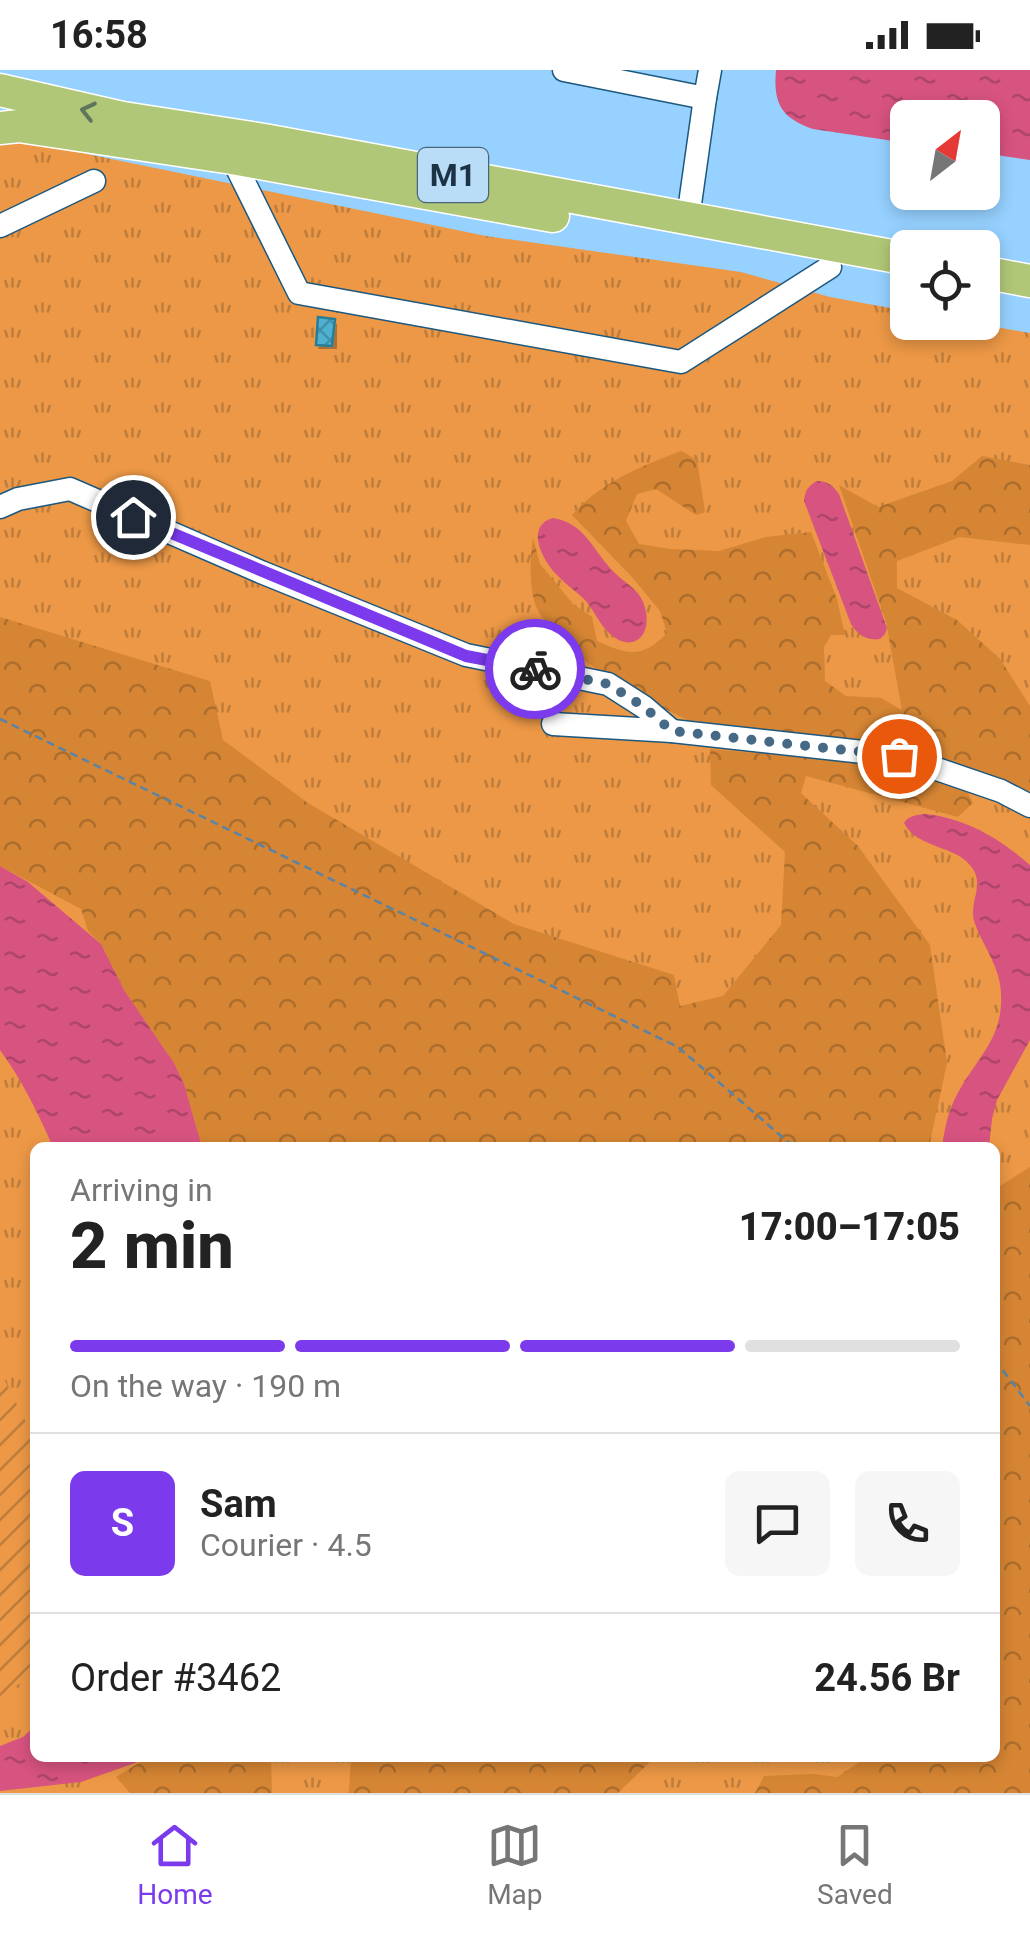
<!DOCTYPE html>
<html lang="en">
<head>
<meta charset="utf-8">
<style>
	body { margin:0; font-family:Roboto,sans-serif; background:#f6f6f6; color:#222; height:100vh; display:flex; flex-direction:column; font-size:38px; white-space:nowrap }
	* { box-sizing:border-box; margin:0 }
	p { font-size:32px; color:#767676 }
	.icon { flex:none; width:55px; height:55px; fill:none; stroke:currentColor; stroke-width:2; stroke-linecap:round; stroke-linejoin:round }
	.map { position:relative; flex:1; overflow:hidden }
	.drawer { position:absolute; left:30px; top:1072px; width:970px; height:620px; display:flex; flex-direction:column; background:#fff; border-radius:15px; box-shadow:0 5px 15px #0003 }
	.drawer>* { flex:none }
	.needle { width:65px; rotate:31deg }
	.buttons { position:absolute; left:890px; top:30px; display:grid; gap:20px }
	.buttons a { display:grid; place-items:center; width:110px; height:110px; border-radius:15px; background:#fff; box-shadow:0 5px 15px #0003; font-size:50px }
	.pin { position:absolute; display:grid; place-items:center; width:85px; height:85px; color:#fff; margin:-42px; border:5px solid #fff; border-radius:50%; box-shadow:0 2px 10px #0007 }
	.courier { position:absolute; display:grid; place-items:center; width:100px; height:100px; margin:-50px; border:8px solid #7c3aed; border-radius:50%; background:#fff; color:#222; box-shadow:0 2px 12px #0007 }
	.overview em { font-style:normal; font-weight:800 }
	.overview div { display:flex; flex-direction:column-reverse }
	.overview { display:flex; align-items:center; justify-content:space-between; height:170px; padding:0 40px }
	h1 { font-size:65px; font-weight:800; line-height:75px }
	.bar { display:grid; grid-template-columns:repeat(4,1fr); gap:15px 10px; align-content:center; height:120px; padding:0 40px }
	.bar i { height:12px; border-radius:8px; background:#e0e0e0 }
	.bar .current { background:#7c3aed }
	.bar p { grid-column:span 4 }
	.line { display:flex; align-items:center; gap:25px; padding:0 40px; border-top:2px solid #e0e0e0 }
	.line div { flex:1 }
	.round { display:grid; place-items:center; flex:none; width:105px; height:105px; border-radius:15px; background:#f6f6f6 }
	.status { display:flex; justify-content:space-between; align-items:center; height:70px; padding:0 50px; background:#fff; direction:ltr }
	.status svg { height:28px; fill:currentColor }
	.menu { display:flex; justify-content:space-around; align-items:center; height:140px; border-top:2px solid #e0e0e0; background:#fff; font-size:28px; color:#767676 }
	.menu a { display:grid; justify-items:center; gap:5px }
	.menu .current { color:#7c3aed }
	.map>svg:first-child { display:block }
	.grass { fill:url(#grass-tufts); fill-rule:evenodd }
	.forest { fill:url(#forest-crowns) }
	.garden { fill:url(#garden-furrows) }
	.water { fill:url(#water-ripples) }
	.building { fill:url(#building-cross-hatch); stroke:#287d97; stroke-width:2.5; filter:url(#shadow) }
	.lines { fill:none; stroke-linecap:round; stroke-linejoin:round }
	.minor-casing { stroke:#1d587f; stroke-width:25 }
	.highway-casing { stroke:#fff; stroke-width:35 }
	.path { stroke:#5a84a5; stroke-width:2.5; stroke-dasharray:8 5; stroke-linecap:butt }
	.minor { stroke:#fff; stroke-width:22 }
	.highway { stroke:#b0c777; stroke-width:32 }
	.oneway { stroke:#5e765c }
	.done { stroke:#466a86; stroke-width:10; stroke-dasharray:0 18 }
	.route { stroke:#7c3aed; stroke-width:12 }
	.labels { text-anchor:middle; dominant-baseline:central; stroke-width:8; stroke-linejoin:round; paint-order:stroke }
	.shield { fill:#b9dcf7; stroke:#4a667a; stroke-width:2.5 }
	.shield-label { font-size:32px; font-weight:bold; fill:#1b3345 }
</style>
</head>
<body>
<div class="status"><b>16:58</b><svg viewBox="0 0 49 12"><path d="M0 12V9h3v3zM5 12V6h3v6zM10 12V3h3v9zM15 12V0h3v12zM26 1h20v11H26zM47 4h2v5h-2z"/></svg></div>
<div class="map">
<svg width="1030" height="1723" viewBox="0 0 1030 1723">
	<defs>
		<pattern id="grass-tufts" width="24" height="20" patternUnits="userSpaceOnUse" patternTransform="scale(2.5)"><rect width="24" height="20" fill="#ec9846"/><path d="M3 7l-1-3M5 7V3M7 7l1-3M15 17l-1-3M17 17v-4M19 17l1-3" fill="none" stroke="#be7d3c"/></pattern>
		<pattern id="forest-crowns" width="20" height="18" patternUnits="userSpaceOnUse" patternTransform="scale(2.5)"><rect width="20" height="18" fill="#d58533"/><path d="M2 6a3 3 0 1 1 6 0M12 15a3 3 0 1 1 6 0" fill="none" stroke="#ac6d2d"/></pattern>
		<pattern id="garden-furrows" width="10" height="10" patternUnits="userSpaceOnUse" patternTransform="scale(2.5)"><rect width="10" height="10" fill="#ec9846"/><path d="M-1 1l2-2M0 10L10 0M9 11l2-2" fill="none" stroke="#be7d3c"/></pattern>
		<pattern id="water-ripples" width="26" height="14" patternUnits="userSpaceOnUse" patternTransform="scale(2.5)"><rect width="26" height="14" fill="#d75380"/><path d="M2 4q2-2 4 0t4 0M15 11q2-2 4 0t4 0" fill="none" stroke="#ae456b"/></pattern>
		<pattern id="building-cross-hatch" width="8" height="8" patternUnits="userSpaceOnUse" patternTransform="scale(2.5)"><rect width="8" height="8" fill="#4fb1d1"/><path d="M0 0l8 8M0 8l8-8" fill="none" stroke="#4191ab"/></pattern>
		<filter id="shadow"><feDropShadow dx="3.5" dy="6" stdDeviation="0" flood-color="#0004"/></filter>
	</defs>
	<rect width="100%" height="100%" fill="#96d1ff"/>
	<!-- grass -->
	<path class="grass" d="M24 71 486 166 741 202 830 227 907 241 908 252 973 253 1030 263V1723H0V73ZM35 1078H995V1688H35Z"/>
	<!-- forest -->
	<g class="forest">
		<path d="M681 381 697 390 705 442 696 445 656 419 637 424 626 451 639 474 671 479 719 481 766 467 811 462 837 529 845 565H831L824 577 825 611 846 626 881 628 902 640 886 552 839 415 878 437 952 411 982 386 1030 395V475L960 467 897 491V518L957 550 1000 589 1030 636V719L1026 726 1007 713 691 652C641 626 572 594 540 544 528 526 530 489 533 468L540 494 573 534 592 547 597 571C628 585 642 589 667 563L660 541 632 507 572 445C600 413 641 396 681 381Z"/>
		<path d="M0 547 210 611 223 670 308 733 514 854 674 905 680 936 723 926 781 855 785 782 711 715 710 679 901 696 964 715 973 733 958 747 806 706 801 723 858 776 930 875 947 993 929 1077H202L184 1014 174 993 124 920 101 874 88 861 81 839 0 796Z"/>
		<path d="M1030 1097V1723H755L764 1706 813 1704 837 1707 861 1691 860 1688H995V1119Z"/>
		<path d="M147 1688H271L272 1723H130L116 1707Z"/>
		<path d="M351 1688H654L618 1723H347L349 1721Z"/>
	</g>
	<!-- garden -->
	<path class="garden" d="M0 1301 35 1370V1604L0 1626Z"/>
	<!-- water -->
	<g class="water">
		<path d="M776 0H1030V90L983 83 982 48H908L907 73 813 59C781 48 773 33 776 0Z"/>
		<path d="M817 411C828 411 833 416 839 424L887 558 885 564 880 569C866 571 858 565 851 554L804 431C805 420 808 416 817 411Z"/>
		<path d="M553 448C586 453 594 483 615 503 627 515 641 520 645 538 653 567 631 585 608 562 598 552 594 540 585 530 576 521 565 514 556 504 542 489 525 456 553 448Z"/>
		<path d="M926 744C967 749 999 768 1030 795V970L997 1030 992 1049 989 1077H942C944 1063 947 1046 953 1033 973 988 1008 970 1000 914 996 890 981 873 974 851 969 833 984 816 973 799 957 774 918 780 904 753 909 745 917 745 926 744Z"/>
		<path d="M0 796 28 812 101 874 124 920 174 993 184 1014 202 1077H53C38 1043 22 1010 0 980Z"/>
		<path d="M35 1656V1688H149L81 1712 0 1721V1676L23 1667Z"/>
	</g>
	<!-- building -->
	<path class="building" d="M318 247 335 249 332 276 316 275Z"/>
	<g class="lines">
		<!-- minor casing -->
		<g class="minor-casing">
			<g id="minor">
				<path d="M564 0 705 28 688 148"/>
				<path d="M705 28 710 0"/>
				<path d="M232 88 299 223 681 292 830 197"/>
				<path d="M0 156 94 111"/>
				<path d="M0 437 18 429 70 419 261 502 466 585 608 614 644 637 672 661"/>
				<path d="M553 654 672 661 899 686 1001 721 1030 736"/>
			</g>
		</g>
		<!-- highway casing -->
		<g class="highway-casing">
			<g id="highway">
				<path d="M0 20 123 48 264 70 908 189"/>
				<path d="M0 58 19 56 232 88 553 146"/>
				<path d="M982 202 1030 211"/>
			</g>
		</g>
		<!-- path -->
		<g class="path">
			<path d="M0 649 678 977 795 1078"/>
			<path d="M995 1290 1030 1336"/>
		</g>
		<!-- minor -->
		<use href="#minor" class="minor"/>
		<!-- highway -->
		<use href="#highway" class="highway"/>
	</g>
	<!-- one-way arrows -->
	<defs><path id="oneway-chevron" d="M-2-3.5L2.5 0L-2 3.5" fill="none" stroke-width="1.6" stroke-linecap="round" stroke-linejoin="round" transform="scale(2.5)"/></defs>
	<use class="oneway" href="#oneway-chevron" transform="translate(88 41) rotate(-167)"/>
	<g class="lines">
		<!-- done -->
		<path class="done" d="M535 599 608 614 644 637 672 661 899 686"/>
		<!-- route -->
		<path class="route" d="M133 447 466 586 535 599"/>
	</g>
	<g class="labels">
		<!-- shield labels -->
		<rect class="shield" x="418" y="78" width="70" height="54" rx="8"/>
		<g class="shield-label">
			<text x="453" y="105">М1</text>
		</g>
	</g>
</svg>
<div class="buttons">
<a><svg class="needle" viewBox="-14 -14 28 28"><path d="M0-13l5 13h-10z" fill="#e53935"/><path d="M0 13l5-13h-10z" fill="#767676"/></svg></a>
<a><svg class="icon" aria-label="locate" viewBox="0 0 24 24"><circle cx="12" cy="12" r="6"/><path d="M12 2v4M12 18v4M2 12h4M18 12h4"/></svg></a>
</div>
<div class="pin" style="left:899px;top:686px;background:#ea580c"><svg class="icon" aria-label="bag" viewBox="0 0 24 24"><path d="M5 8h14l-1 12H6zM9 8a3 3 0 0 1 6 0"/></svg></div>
<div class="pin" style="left:133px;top:447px;background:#1f2937"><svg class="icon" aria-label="home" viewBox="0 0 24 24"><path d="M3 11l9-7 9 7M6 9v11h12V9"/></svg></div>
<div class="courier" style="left:535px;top:599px"><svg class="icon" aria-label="bike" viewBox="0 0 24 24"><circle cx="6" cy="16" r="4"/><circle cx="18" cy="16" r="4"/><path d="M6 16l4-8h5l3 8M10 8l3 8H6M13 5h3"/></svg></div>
<section class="drawer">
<div class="overview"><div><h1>2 min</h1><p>Arriving in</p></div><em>17:00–17:05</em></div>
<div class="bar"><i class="current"></i><i class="current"></i><i class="current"></i><i></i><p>On the way · 190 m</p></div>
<div class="line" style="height:180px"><b class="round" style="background:#7c3aed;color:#fff">S</b><div><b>Sam</b><p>Courier · 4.5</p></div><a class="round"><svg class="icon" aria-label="chat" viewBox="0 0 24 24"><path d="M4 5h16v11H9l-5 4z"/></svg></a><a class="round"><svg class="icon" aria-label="phone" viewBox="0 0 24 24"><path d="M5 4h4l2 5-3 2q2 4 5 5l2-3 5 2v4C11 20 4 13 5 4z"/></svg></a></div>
<div class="line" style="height:130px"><div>Order #3462</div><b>24.56 Br</b></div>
</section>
</div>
<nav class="menu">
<a class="current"><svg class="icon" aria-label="home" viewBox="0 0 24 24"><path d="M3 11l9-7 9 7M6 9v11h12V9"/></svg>Home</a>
<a><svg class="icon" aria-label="map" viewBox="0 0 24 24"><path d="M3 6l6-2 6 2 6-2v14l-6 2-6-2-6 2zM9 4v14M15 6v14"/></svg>Map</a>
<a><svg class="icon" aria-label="saved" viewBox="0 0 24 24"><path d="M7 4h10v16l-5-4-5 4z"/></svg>Saved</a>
</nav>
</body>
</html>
